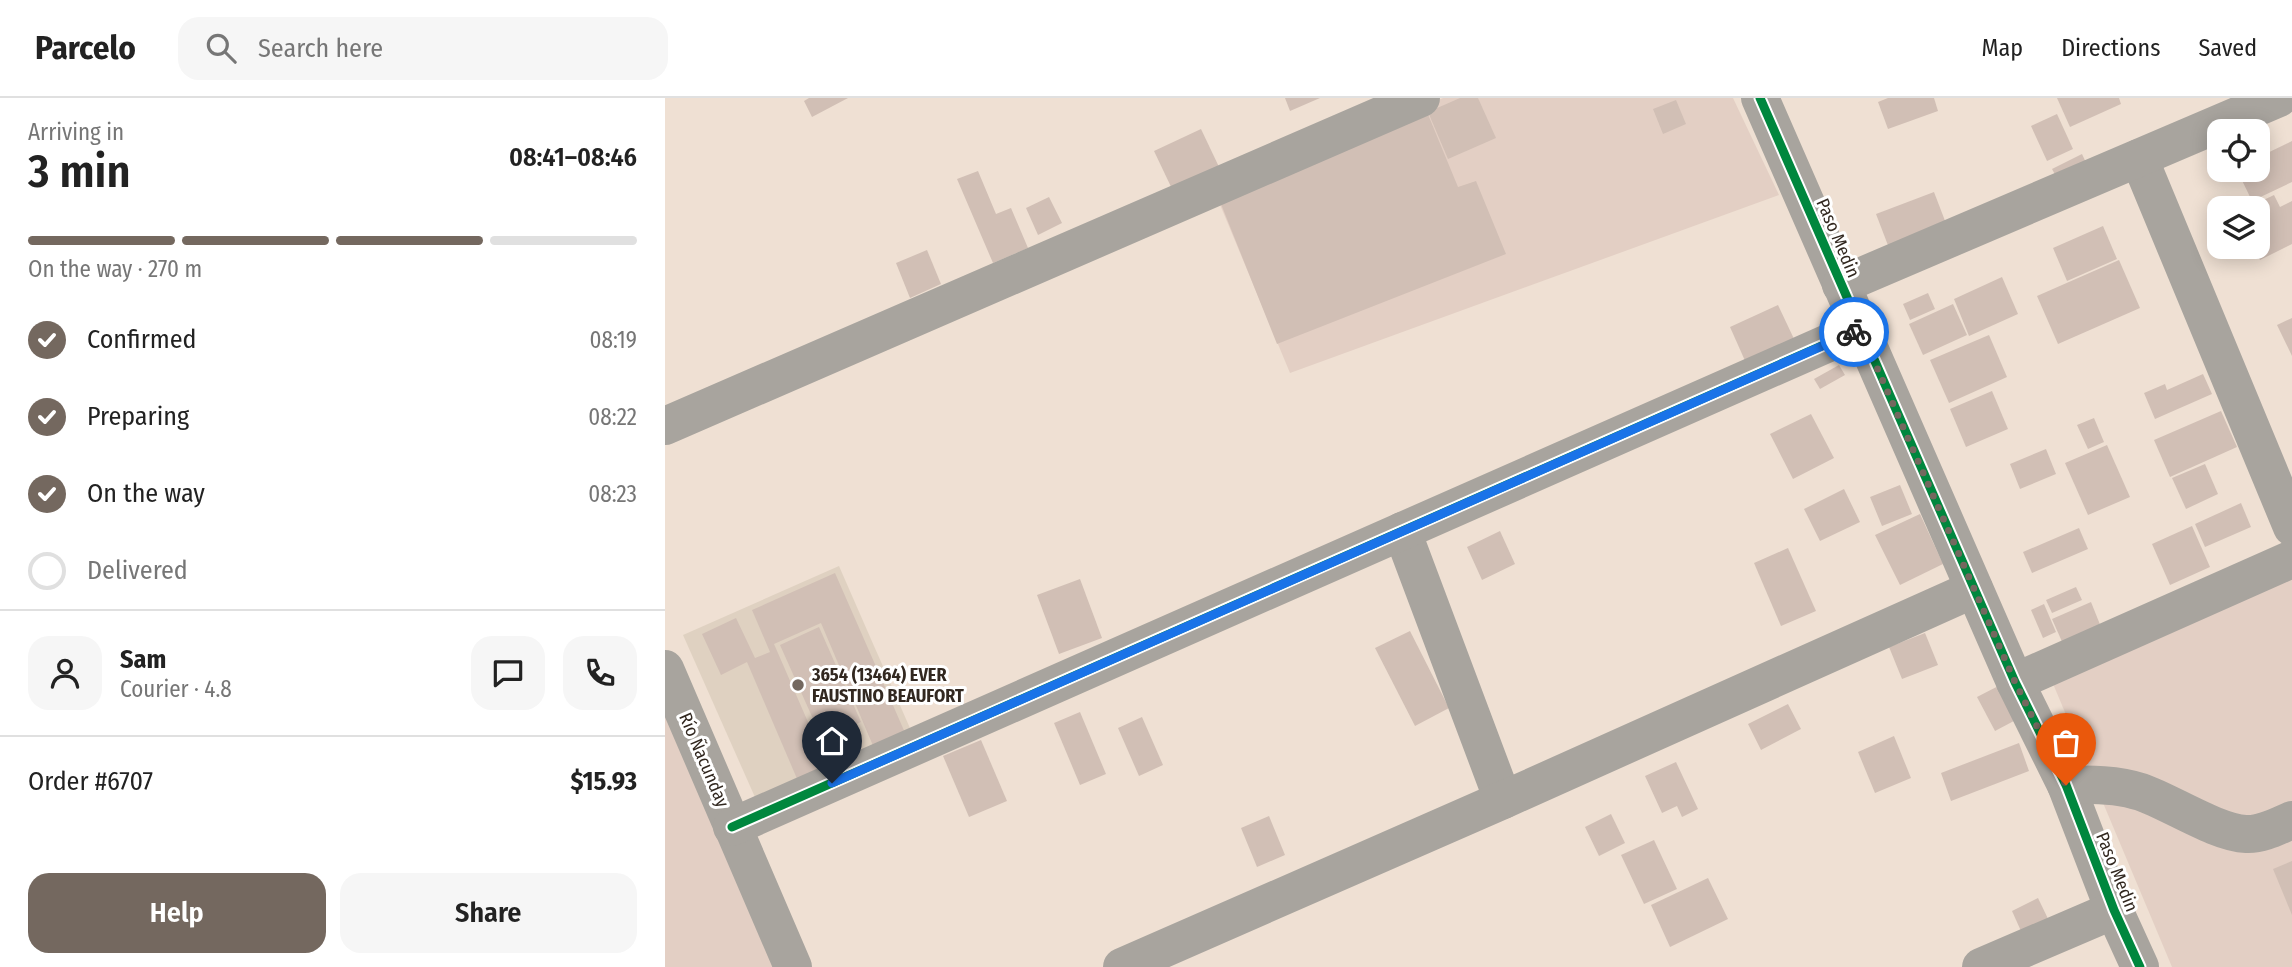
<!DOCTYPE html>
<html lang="en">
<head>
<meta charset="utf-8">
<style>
	body { margin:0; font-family:"Fira Sans Condensed",sans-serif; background:#f6f6f6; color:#222; height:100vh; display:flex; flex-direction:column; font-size:26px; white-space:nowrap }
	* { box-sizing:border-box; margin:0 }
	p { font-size:23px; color:#767676 }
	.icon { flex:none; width:38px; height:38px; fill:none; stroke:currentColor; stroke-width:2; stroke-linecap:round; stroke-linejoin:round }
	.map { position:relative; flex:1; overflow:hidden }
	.drawer { display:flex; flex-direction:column; background:#fff; width:665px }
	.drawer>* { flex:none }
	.buttons { position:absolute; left:1542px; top:21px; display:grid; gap:14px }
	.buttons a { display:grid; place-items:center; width:63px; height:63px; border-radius:14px; background:#fff; box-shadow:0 4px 18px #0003; font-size:35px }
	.pin { position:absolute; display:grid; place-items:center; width:60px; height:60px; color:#fff; margin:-72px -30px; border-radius:50% 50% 50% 0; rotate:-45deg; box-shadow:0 0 7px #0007 }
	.pin .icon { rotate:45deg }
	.courier { position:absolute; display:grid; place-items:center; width:70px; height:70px; margin:-35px; border:5px solid #1a73e8; border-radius:50%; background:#fff; color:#222; box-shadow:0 2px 9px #0007 }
	.head em { font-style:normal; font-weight:600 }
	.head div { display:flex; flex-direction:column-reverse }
	.head { display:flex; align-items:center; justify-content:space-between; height:119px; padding:0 28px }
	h1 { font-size:46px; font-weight:600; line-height:52px }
	.bar { display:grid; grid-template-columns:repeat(4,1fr); gap:10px 7px; align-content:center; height:84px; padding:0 28px }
	.bar i { height:9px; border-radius:5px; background:#e0e0e0 }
	.bar .active { background:#74685f }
	.bar p { grid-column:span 4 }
	.line { display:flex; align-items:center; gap:18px; padding:0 28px; border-top:2px solid #e0e0e0 }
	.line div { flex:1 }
	.round { display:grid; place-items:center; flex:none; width:74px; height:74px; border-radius:21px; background:#f6f6f6 }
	ol { padding:0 28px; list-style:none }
	li { display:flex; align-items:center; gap:21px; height:77px }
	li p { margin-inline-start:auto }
	li .icon { padding:7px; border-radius:50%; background:#74685f; color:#fff; stroke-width:4 }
	li:last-child { color:#767676 }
	li i { width:38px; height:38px; border:4px solid #e0e0e0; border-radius:50% }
	.primary-button { display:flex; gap:14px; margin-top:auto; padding:14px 28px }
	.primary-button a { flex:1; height:80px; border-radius:21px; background:#74685f; color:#fff; font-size:28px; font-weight:600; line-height:80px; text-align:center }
	.primary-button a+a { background:#f6f6f6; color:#222 }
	header { display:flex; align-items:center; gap:42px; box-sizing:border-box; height:98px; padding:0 35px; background:#fff; border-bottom:2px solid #e0e0e0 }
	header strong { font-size:33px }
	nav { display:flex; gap:38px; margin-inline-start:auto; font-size:24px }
	.search { width:490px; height:63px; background:#f6f6f6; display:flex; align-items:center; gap:18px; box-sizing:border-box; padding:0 24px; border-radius:21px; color:#767676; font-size:26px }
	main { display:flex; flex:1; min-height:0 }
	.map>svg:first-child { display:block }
	.industrial { fill:#e3cfc4 }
	.education { fill:#dfd1c1 }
	.building { fill:#d1bfb5 }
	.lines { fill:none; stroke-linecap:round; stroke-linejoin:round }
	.minor { stroke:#a8a49e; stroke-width:38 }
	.cycleway-casing { stroke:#fff; stroke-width:13 }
	.cycleway { stroke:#00873e; stroke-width:9 }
	.done { stroke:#74685f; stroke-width:7; stroke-dasharray:0 12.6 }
	.route { stroke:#1a73e8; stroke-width:9 }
	.poi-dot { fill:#74685f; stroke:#fff; stroke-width:2.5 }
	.labels { text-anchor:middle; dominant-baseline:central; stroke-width:6; stroke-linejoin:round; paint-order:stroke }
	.street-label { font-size:18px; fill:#322820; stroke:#fff }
	.poi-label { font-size:18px; font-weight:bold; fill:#322820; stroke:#fff; text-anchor:start }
</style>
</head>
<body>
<header>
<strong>Parcelo</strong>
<div class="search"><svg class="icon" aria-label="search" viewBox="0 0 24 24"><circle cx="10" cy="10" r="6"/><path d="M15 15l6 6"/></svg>Search here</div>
<nav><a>Map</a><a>Directions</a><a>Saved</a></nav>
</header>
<main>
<section class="drawer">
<div class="head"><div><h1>3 min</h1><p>Arriving in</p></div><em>08:41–08:46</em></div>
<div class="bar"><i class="active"></i><i class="active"></i><i class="active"></i><i></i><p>On the way · 270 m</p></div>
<ol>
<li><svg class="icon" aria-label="check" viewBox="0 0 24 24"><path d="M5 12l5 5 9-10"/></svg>Confirmed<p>08:19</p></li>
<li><svg class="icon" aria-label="check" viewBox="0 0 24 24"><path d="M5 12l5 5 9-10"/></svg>Preparing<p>08:22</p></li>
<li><svg class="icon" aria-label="check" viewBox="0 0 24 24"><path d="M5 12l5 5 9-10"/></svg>On the way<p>08:23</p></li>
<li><i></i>Delivered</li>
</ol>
<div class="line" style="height:126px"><a class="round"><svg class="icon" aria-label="person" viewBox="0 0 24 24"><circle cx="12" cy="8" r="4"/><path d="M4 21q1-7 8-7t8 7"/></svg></a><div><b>Sam</b><p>Courier · 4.8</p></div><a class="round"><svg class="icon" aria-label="chat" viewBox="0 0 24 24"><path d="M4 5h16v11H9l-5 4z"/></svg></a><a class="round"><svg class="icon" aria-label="phone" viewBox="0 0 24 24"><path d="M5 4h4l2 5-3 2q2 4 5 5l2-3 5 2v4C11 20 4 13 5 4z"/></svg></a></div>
<div class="line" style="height:91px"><div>Order #6707</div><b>$15.93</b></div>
<div class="primary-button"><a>Help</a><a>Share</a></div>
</section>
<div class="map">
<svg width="1627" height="869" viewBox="0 0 1627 869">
	<rect width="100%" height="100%" fill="#efe0d3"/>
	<!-- industrial -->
	<g class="industrial">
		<path d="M778 0H1068L1114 97 625 275 551 97Z"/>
		<path d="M1627 474V869H1507L1386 581Z"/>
		<path d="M0 577 128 869H0Z"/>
	</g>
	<!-- education -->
	<path class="education" d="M174 468 248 637 93 706 18 537Z"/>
	<!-- building -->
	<g class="building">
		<path d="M144 0H183L147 19 139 3Z"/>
		<path d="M620 0H655L625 13Z"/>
		<path d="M795 0H813L831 40 783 61 763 14Z"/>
		<path d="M1223 0H1269L1273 13 1223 31 1213 4Z"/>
		<path d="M1392 0H1454L1456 6 1405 29Z"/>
		<path d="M1011 2 1021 26 998 36 988 11Z"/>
		<path d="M762 14 793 89 811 83 841 156 612 246 554 101Z"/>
		<path d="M1392 16 1408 51 1382 63 1366 28Z"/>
		<path d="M536 31 555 71 508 93 489 53Z"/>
		<path d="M1627 43V84L1587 103 1572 72H1592V60Z"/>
		<path d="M1417 56 1423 69 1394 84 1387 71Z"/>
		<path d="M313 73 331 116 346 110 363 150 328 165 292 81Z"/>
		<path d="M1269 94 1282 128 1224 150 1211 116Z"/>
		<path d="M1609 97 1615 109 1627 103V146L1595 162 1588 149H1592V110H1582Z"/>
		<path d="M384 99 397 125 373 137 361 110Z"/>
		<path d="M1438 128 1452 161 1402 183 1388 150Z"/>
		<path d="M262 152 276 186 245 200 231 165Z"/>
		<path d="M1454 162 1475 210 1393 246 1372 198Z"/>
		<path d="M1337 179 1353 216 1304 238 1289 201Z"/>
		<path d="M1263 195 1270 211 1245 222 1238 206Z"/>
		<path d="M1288 206 1302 237 1258 257 1244 226Z"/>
		<path d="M1113 207 1130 243 1081 265 1065 229Z"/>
		<path d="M1627 220V258L1612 227Z"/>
		<path d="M1324 237 1342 279 1284 305 1265 262Z"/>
		<path d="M1174 267 1180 277 1155 291 1149 281Z"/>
		<path d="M1538 276 1547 296 1490 321 1479 295 1500 286 1502 292Z"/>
		<path d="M1327 293 1343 331 1301 349 1285 311Z"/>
		<path d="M1556 313 1572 349 1505 379 1489 342Z"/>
		<path d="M1146 316 1169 360 1128 381 1105 336Z"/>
		<path d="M1429 320 1439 344 1423 351 1412 327Z"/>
		<path d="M1442 347 1465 399 1423 417 1400 365Z"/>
		<path d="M1381 351 1391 376 1355 391 1345 366Z"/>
		<path d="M1540 366 1553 396 1521 411 1507 380Z"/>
		<path d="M1235 387 1247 416 1217 428 1205 399Z"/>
		<path d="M1179 391 1195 424 1155 443 1139 411Z"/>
		<path d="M1576 405 1586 429 1540 449 1530 426Z"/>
		<path d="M1255 416 1278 466 1235 487 1210 437Z"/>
		<path d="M1527 428 1545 469 1505 487 1487 446Z"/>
		<path d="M1414 430 1423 451 1367 475 1358 454Z"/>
		<path d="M835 433 850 466 817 482 802 449Z"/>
		<path d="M1123 450 1151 513 1116 528 1089 465Z"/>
		<path d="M170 475 241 637 209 650 156 525 109 546 163 670 133 683 82 564 56 577 37 536 71 520 90 560 105 554 87 512Z"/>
		<path d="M415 481 437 540 394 556 372 497Z"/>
		<path d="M1411 489 1417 502 1387 515 1381 502Z"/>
		<path d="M1426 504 1436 529 1398 546 1387 521Z"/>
		<path d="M1379 506 1391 534 1378 540 1366 512Z"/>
		<path d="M154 529 196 624 157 641 115 547Z"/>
		<path d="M745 533 784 610 750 628 710 550Z"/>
		<path d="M1260 535 1273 567 1237 581 1224 549Z"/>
		<path d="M1345 582 1362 616 1330 633 1312 599Z"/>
		<path d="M1123 606 1136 631 1096 652 1083 626Z"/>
		<path d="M415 614 441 676 415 687 389 625Z"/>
		<path d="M477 619 498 667 474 678 453 630Z"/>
		<path d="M1229 638 1246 680 1210 695 1193 654Z"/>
		<path d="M316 642 342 703 304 719 278 658Z"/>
		<path d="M1354 645 1364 673 1286 703 1276 675Z"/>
		<path d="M1011 664 1033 711 1017 719 1012 708 997 715 980 678Z"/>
		<path d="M946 716 960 745 934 758 920 729Z"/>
		<path d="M604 718 620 757 592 769 576 730Z"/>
		<path d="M989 742 1012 791 979 806 956 757Z"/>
		<path d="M1627 763V817L1608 771Z"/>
		<path d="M1043 780 1063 821 1005 849 986 807Z"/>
		<path d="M1373 800 1387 829 1360 842 1347 813Z"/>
	</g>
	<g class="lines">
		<!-- minor -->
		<g class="minor">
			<path d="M1095 0 1350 584 1401 687 1449 812 1475 869"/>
			<path d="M1474 60 1627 429"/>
			<path d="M1176 187 1614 0"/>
			<path d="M0 328 756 0"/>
			<path d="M737 433 838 702"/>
			<path d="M0 571 128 869"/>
			<path d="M1350 584 1627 461"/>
			<path d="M1401 687C1425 686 1452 686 1476 694 1505 704 1552 735 1581 736 1597 737 1613 728 1627 722"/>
			<path d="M67 729 1195 231"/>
			<path d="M457 869 838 702 1309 491"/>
			<path d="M1316 869 1449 812"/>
		</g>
		<!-- cycleway casing -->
		<g class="cycleway-casing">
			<g id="cycleway">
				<path d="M1095 0 1350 584 1401 687 1449 812 1475 869"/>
				<path d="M67 729 1195 231"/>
			</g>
		</g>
		<!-- cycleway -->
		<use href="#cycleway" class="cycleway"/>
	</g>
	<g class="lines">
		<!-- done -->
		<path class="done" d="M1189 234 1195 231 1350 584 1401 687"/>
		<!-- route -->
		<path class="route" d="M167 685 1189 234"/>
	</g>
	<!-- markers -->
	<circle class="poi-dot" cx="133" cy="587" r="7"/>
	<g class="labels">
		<!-- street labels -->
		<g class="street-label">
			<text transform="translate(1173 140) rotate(67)">Paso Medin</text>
			<text transform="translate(39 662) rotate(67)">Río Ñacunday</text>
			<text transform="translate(1452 774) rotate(68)">Paso Medin</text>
		</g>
		<!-- poi labels -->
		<g class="poi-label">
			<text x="147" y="577">3654 (13464) EVER<tspan x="147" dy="21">FAUSTINO BEAUFORT</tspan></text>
		</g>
	</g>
</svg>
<div class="buttons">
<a><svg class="icon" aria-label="locate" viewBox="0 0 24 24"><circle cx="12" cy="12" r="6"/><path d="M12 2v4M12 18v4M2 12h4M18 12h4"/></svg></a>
<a><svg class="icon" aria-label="layers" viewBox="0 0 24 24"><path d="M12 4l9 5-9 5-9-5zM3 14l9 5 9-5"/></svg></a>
</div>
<div class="pin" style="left:1401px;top:687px;background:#ea580c"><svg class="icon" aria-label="bag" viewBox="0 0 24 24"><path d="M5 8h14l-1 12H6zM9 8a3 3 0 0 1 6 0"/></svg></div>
<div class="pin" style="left:167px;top:685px;background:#1f2937"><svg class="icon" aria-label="home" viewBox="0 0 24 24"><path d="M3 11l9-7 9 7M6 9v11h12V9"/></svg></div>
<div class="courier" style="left:1189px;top:234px"><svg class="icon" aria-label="bike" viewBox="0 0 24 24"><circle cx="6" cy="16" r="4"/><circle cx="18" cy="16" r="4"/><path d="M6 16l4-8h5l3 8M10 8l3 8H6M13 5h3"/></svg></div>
</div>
</main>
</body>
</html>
